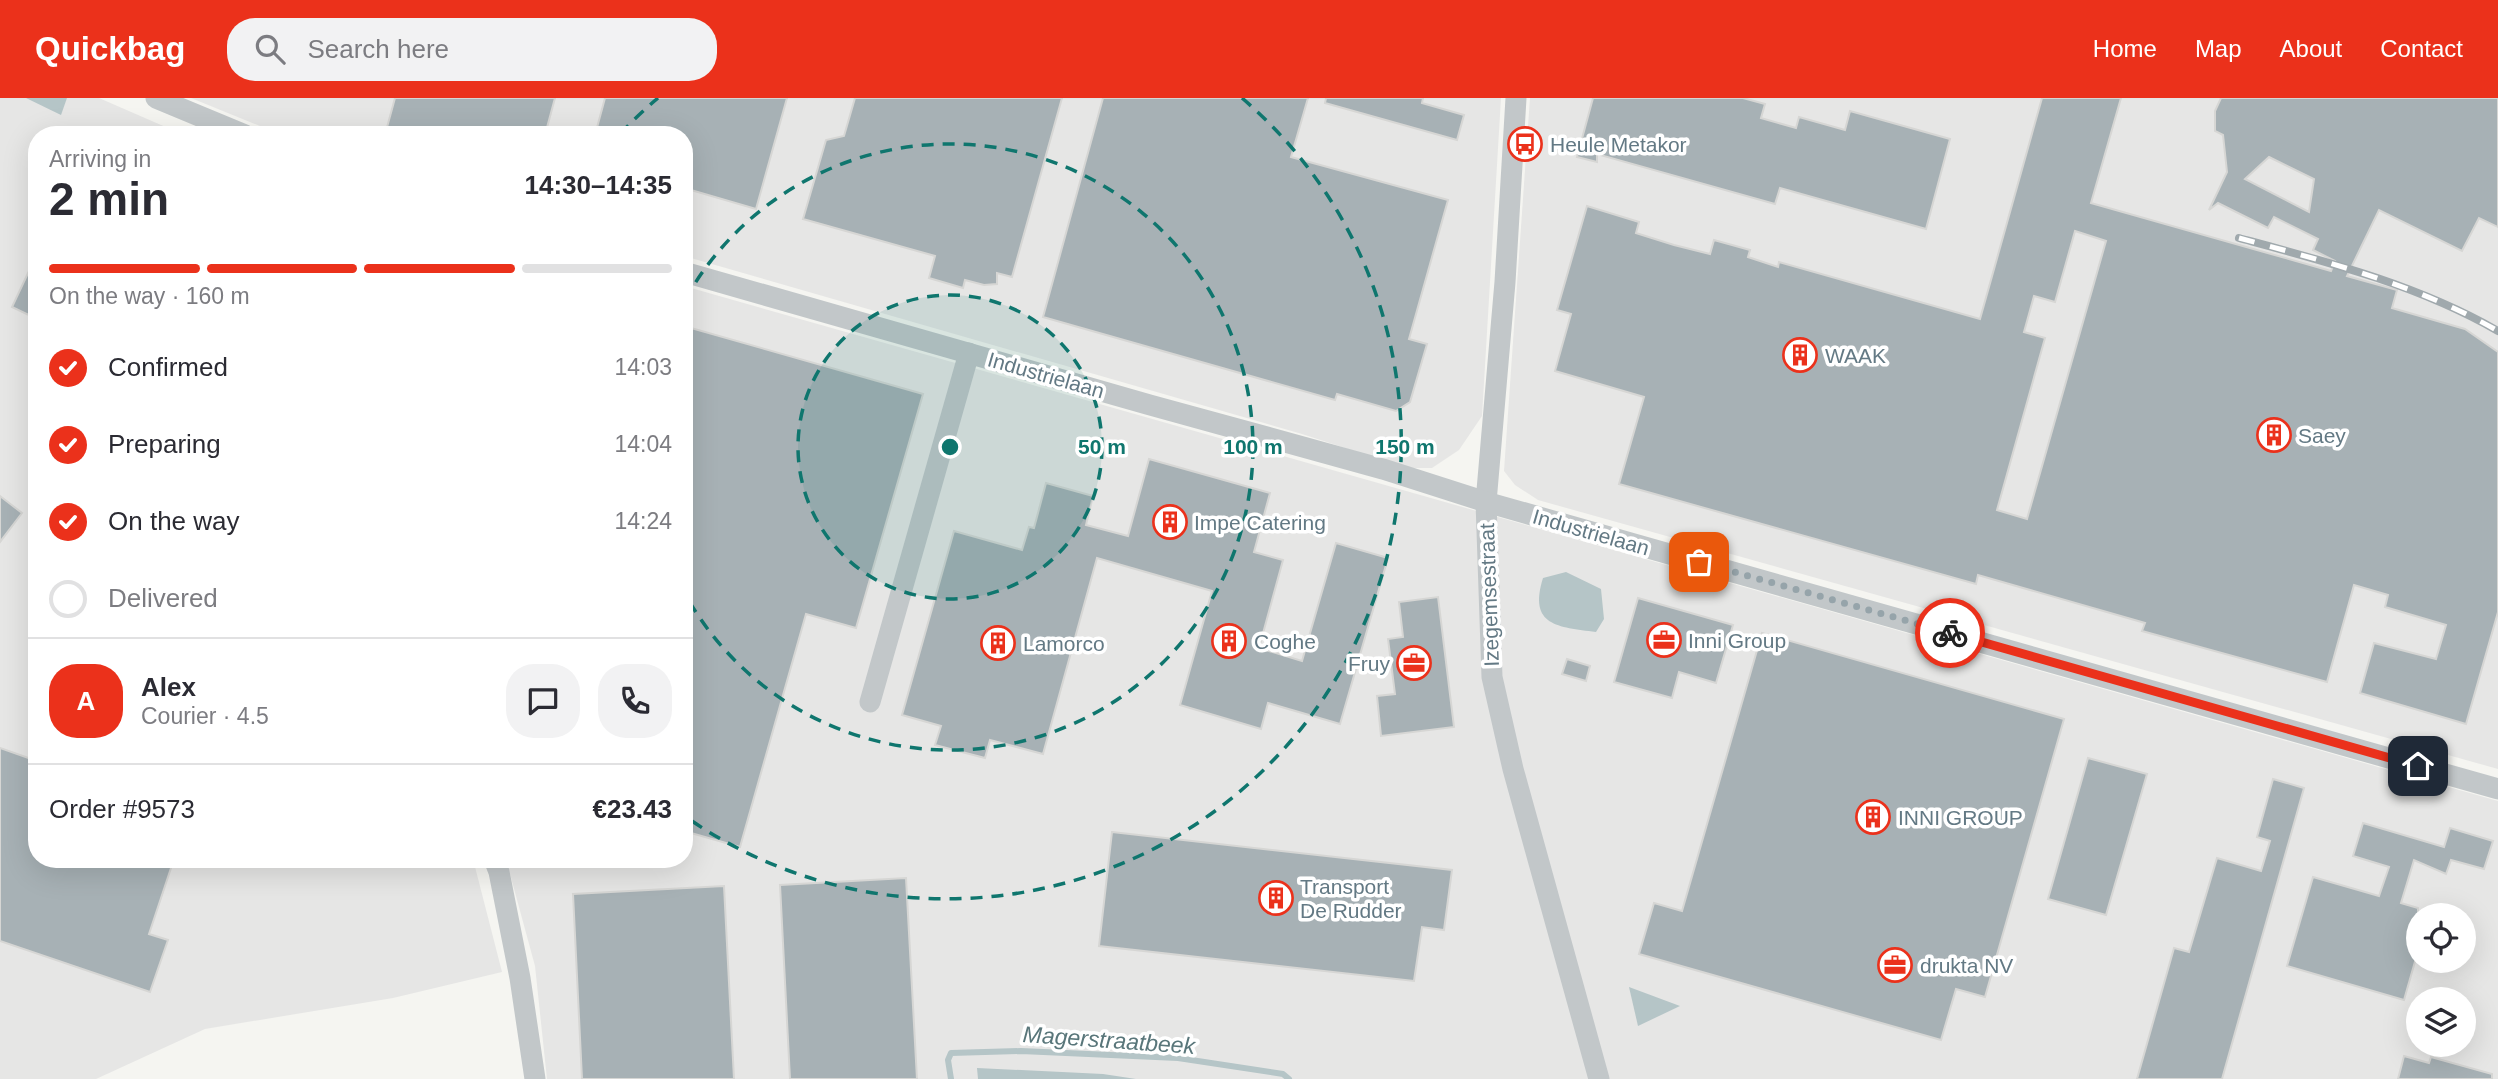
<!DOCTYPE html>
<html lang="en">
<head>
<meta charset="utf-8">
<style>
	body { margin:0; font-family:Arial,sans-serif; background:#f2f2f3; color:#2b2b33; height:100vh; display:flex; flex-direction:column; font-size:26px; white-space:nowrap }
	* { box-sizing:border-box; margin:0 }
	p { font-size:23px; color:#7c7c81 }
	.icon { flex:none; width:38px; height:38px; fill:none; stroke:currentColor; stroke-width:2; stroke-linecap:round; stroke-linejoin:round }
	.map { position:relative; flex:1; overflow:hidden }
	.panel { position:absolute; left:28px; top:28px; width:665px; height:742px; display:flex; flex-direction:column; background:#fff; border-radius:28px; box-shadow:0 7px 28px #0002 }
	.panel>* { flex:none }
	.controls { position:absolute; left:2406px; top:805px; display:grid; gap:14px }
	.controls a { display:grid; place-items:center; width:70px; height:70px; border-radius:50%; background:#fff; box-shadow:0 7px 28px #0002; font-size:35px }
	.pin { position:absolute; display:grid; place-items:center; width:60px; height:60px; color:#fff; margin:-30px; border-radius:14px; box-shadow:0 4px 10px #0006 }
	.courier { position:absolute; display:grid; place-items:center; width:70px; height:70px; margin:-35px; border:5px solid #eb311b; border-radius:50%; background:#fff; color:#222; box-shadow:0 2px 9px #0007 }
	.overview em { font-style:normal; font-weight:600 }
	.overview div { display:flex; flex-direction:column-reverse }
	.overview { display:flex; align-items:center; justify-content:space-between; height:119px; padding:0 21px }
	h1 { font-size:46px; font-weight:600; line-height:52px }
	.bar { display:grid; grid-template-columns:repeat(4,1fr); gap:10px 7px; align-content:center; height:84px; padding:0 21px }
	.bar i { height:9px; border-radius:5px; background:#e1e1e2 }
	.bar .active { background:#eb311b }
	.bar p { grid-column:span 4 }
	.line { display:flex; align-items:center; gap:18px; padding:0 21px; border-top:2px solid #e1e1e2 }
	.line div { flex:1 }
	.round { display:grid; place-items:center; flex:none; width:74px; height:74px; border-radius:28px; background:#f2f2f3 }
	ol { padding:0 21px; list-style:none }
	li { display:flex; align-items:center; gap:21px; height:77px }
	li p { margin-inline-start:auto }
	li .icon { padding:7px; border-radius:50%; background:#eb311b; color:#fff; stroke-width:4 }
	li:last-child { color:#7c7c81 }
	li i { width:38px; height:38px; border:4px solid #e1e1e2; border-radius:50% }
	header { display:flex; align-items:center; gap:42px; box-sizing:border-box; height:98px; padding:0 35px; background:#eb311b; color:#fff }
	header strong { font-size:33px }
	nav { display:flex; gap:38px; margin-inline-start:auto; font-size:24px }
	.search { width:490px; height:63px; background:#f2f2f3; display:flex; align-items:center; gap:18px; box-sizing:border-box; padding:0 24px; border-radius:28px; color:#7c7c81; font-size:26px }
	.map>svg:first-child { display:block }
	.built { fill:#e6e6e5; fill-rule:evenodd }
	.water { fill:#b5c5c7 }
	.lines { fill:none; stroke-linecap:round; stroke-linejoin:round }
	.stream { stroke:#b5c5c7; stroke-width:6 }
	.building { fill:#a7b1b5; stroke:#d6d6d4; stroke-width:2; fill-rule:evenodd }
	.minor { stroke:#c2c7c9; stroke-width:21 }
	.rail-casing { stroke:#a0a9ad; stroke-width:8 }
	.rail { stroke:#fff; stroke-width:5; stroke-dasharray:16; stroke-linecap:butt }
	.done { stroke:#96a4aa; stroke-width:7; stroke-dasharray:0 12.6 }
	.route { stroke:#eb311b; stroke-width:9 }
	.ring { fill:none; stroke:#0f766e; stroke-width:3.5; stroke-dasharray:12 9 }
	.labels { text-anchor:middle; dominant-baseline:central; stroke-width:7; stroke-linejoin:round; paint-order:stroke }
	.poi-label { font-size:21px; fill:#637984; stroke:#fff; text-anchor:start }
	.street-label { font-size:21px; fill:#637984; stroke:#fff }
	.water-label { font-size:23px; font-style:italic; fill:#59767a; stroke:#fff }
	.centre { fill:#0f766e; stroke:#fff; stroke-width:3.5 }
	.ring-label { font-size:21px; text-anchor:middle; font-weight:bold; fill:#0f766e; stroke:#fff; stroke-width:7; stroke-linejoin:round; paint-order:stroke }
</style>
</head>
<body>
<header>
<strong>Quickbag</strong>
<div class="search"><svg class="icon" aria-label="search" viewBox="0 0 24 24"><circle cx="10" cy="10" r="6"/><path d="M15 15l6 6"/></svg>Search here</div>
<nav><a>Home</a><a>Map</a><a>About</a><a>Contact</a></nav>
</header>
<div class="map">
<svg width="2498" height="981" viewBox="0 0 2498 981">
	<rect width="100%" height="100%" fill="#f5f5f1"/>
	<!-- built -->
	<g class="built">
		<path d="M0 0H99L184 37H37V761H473L502 874 393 900 205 931 96 981H0Z"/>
		<path d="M191 0H1501L1482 318 1459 352 1432 370H1407L1302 336 684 158V37H282Z"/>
		<path d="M1530 0H2498V671L1538 402 1515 387 1504 373Z"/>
		<path d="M684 188 2498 703V981H547L535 868 506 761H684ZM2418 817H2464V863H2418ZM2418 901H2464V947H2418Z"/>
	</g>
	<!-- water -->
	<g class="water">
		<path d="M26 0H67L61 17Z"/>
		<path d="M1566 474 1601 491 1604 521 1596 534C1558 529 1528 528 1543 480Z"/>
		<path d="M1629 889 1680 908 1638 928Z"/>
		<path d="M977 970 1103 976 1136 981H978Z"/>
	</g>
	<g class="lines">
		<!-- stream -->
		<path class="stream" d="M951 981 948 962 951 955 1021 953 1178 960 1283 976 1289 981"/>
	</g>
	<!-- building -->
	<g class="building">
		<path d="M395 0H555L545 37H399L386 33Z"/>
		<path d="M605 0H787L756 111 684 90V37H595Z"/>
		<path d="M855 0H1062L1012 179 997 175V186L984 187 965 182 963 190 929 180 935 158 803 121 826 42 844 38Z"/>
		<path d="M1103 0H1308L1291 59 1448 102 1409 241 1427 246 1410 304 1396 313 1337 296 1335 302 1043 219Z"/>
		<path d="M1326 0H1423L1422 5 1464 17 1457 42 1325 5Z"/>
		<path d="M1593 0H1743L1765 6 1761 20 1796 30 1799 19 1845 32 1850 13 1950 41 1926 131 1780 90 1775 106 1597 56V64L1577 59Z"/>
		<path d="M2042 0H2121L2091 105 2331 173 2335 163 2313 152 2318 141 2274 119 2268 130 2218 105 2209 112 2227 74 2223 37 2215 33V13L2221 0H2498V129L2479 120 2462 153 2379 112 2347 178 2397 192 2392 210 2465 231 2498 254V514L2466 626 2360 595 2374 545 2436 561 2446 527 2385 509 2388 497 2354 487 2327 584 2142 533 2145 525 1978 477 1976 486 1619 386 1644 299 1555 273 1571 216 1557 212 1587 108 1639 124 1636 135 1674 147 1710 156 1714 142 1750 152 1748 159 1778 169 1779 164 1980 221ZM2269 59 2314 81 2309 114 2245 81ZM2075 133 2106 143 2027 421 1997 412 2045 240 2024 234 2034 198 2055 204Z"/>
		<path d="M37 156V221L12 209Z"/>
		<path d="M684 228 923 296 856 530 806 516 740 749 684 733Z"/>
		<path d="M1149 361 1270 395 1254 454 1283 462 1259 550 1302 563 1336 445 1388 460 1340 626 1268 605 1261 631 1180 607 1212 493 1097 460 1043 656 990 642 985 660 935 647 941 628 902 617 954 433 1022 452 1029 429 1034 430 1046 385 1093 398 1086 427 1128 438Z"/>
		<path d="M0 398 22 415 0 444Z"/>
		<path d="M1438 499 1454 629 1381 638 1377 598 1395 596 1388 541 1403 539 1399 504Z"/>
		<path d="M1638 500 1733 527 1716 585 1679 574 1672 600 1614 584Z"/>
		<path d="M1762 535 2064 621 1985 899 1956 891 1941 942 1639 856 1654 805 1682 813Z"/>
		<path d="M1567 561 1590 568 1586 583 1562 576Z"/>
		<path d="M0 650 37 663V761H174L149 836 168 842 150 894 0 843Z"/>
		<path d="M2088 660 2147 676 2106 817 2048 801Z"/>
		<path d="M2273 681 2304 690 2222 981H2137L2174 850 2189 854 2217 760 2261 773 2270 743 2257 739Z"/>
		<path d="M2363 725 2444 749 2450 730 2493 743 2484 771 2451 762 2446 776 2414 762 2401 805 2418 810V853L2404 902 2287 868 2313 779 2379 798 2389 769 2353 758Z"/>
		<path d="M1112 734 1452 772 1444 832 1422 829 1414 883 1099 848Z"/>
		<path d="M906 780 917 981H790L780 787Z"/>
		<path d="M724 788 734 981H582L573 796Z"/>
		<path d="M2404 958 2429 965 2431 959 2492 976V981H2398Z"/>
	</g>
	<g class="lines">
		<!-- minor -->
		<g class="minor">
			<path d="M156 0 245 37"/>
			<path d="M1516 0 1505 184 1486 404 1492 579 1513 671 1599 981"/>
			<path d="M684 174 1150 307 1383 371 1486 404 2498 691"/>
			<path d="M870 604 969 255"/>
			<path d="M494 761 499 774 520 880 535 981"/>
		</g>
		<!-- rail casing -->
		<g class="rail-casing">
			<path id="rail" d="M2239 140C2328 164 2418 187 2498 233"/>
		</g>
		<!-- rail -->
		<use href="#rail" class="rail"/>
	</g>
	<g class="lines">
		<!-- done -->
		<path class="done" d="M1699 464 1950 535"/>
		<!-- route -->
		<path class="route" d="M1950 535 2418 668"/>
	</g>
	<!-- distance rings -->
	<circle cx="950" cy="349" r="152" fill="#0f766e" fill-opacity=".12"/>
	<g class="ring">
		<circle cx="950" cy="349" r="152"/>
		<path d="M685 202A303 303 0 1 1 685 496"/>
		<path d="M620 36A455 455 0 0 1 658 0M1242 0A455 455 0 0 1 686 719"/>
	</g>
	<!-- icons -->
	<defs>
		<g id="bus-ring" transform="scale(1.75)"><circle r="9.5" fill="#fff" stroke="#eb311b" stroke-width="1.5"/><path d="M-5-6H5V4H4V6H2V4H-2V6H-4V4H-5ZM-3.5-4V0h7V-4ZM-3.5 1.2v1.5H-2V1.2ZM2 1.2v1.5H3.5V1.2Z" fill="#eb311b"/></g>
		<g id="building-ring" transform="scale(1.75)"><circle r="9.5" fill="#fff" stroke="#eb311b" stroke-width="1.5"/><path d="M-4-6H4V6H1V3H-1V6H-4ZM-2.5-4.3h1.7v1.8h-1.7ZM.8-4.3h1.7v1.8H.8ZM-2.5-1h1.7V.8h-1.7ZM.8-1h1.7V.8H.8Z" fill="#eb311b"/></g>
		<g id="office-ring" transform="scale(1.75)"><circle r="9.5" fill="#fff" stroke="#eb311b" stroke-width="1.5"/><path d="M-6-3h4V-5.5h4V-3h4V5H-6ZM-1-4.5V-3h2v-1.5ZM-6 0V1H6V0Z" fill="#eb311b"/></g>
	</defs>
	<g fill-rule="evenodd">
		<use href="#bus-ring" x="1525" y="46"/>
		<use href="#building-ring" x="1800" y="257"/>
		<use href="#building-ring" x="2274" y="337"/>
		<use href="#building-ring" x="1170" y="424"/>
		<use href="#office-ring" x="1664" y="542"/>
		<use href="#building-ring" x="1229" y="543"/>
		<use href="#building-ring" x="998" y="545"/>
		<use href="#office-ring" x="1414" y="565"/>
		<use href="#building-ring" x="1873" y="719"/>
		<use href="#building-ring" x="1276" y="800"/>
		<use href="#office-ring" x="1895" y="867"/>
	</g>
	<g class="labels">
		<!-- poi labels -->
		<g class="poi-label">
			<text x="1550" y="46">Heule Metakor</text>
			<text x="1825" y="257">WAAK</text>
			<text x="2298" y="337">Saey</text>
			<text x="1194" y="424">Impe Catering</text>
			<text x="1688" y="542">Inni Group</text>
			<text x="1254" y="543">Coghe</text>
			<text x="1023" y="545">Lamorco</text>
			<text x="1390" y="565" text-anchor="end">Fruy</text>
			<text x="1898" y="719">INNI GROUP</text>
			<text x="1300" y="788">Transport<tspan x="1300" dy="24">De Rudder</tspan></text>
			<text x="1920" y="867">drukta NV</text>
		</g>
		<!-- street labels -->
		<g class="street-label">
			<text transform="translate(1046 277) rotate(16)">Industrielaan</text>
			<text transform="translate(1591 434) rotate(16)">Industrielaan</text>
			<text transform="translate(1489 497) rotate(-92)">Izegemsestraat</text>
		</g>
		<!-- water labels -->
		<g class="water-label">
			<text transform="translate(1109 942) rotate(4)">Magerstraatbeek</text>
		</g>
	</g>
	<circle cx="950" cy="349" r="10" class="centre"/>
	<g class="ring-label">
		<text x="1102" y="356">50 m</text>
		<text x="1253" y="356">100 m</text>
		<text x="1405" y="356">150 m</text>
	</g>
</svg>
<div class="controls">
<a><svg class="icon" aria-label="locate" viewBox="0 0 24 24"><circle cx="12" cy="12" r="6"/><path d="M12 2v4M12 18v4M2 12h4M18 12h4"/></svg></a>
<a><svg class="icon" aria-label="layers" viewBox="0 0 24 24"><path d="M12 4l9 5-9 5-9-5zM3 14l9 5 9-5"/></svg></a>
</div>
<div class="pin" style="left:1699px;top:464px;background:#ea580c"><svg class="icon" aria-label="bag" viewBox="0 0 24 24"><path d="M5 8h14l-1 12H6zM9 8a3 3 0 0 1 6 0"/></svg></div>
<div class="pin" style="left:2418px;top:668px;background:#1f2937"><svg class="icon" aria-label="home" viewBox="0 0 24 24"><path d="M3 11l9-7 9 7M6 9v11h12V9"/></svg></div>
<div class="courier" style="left:1950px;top:535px"><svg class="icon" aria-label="bike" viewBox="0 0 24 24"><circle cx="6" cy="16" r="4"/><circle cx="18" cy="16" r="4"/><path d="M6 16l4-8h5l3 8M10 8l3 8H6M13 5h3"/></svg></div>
<section class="panel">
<div class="overview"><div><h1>2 min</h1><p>Arriving in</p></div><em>14:30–14:35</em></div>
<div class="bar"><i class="active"></i><i class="active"></i><i class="active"></i><i></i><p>On the way · 160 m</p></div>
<ol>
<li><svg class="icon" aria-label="check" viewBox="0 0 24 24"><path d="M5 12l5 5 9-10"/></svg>Confirmed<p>14:03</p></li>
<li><svg class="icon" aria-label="check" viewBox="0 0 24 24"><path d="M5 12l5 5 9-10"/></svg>Preparing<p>14:04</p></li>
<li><svg class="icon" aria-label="check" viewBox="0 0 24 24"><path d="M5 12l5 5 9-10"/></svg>On the way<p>14:24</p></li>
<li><i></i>Delivered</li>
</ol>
<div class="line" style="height:126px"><b class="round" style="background:#eb311b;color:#fff">A</b><div><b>Alex</b><p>Courier · 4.5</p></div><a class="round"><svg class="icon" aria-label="chat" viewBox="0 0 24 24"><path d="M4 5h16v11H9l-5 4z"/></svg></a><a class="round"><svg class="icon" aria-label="phone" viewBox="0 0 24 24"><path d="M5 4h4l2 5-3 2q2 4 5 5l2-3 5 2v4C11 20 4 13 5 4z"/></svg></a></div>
<div class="line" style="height:91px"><div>Order #9573</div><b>€23.43</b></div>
</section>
</div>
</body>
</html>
